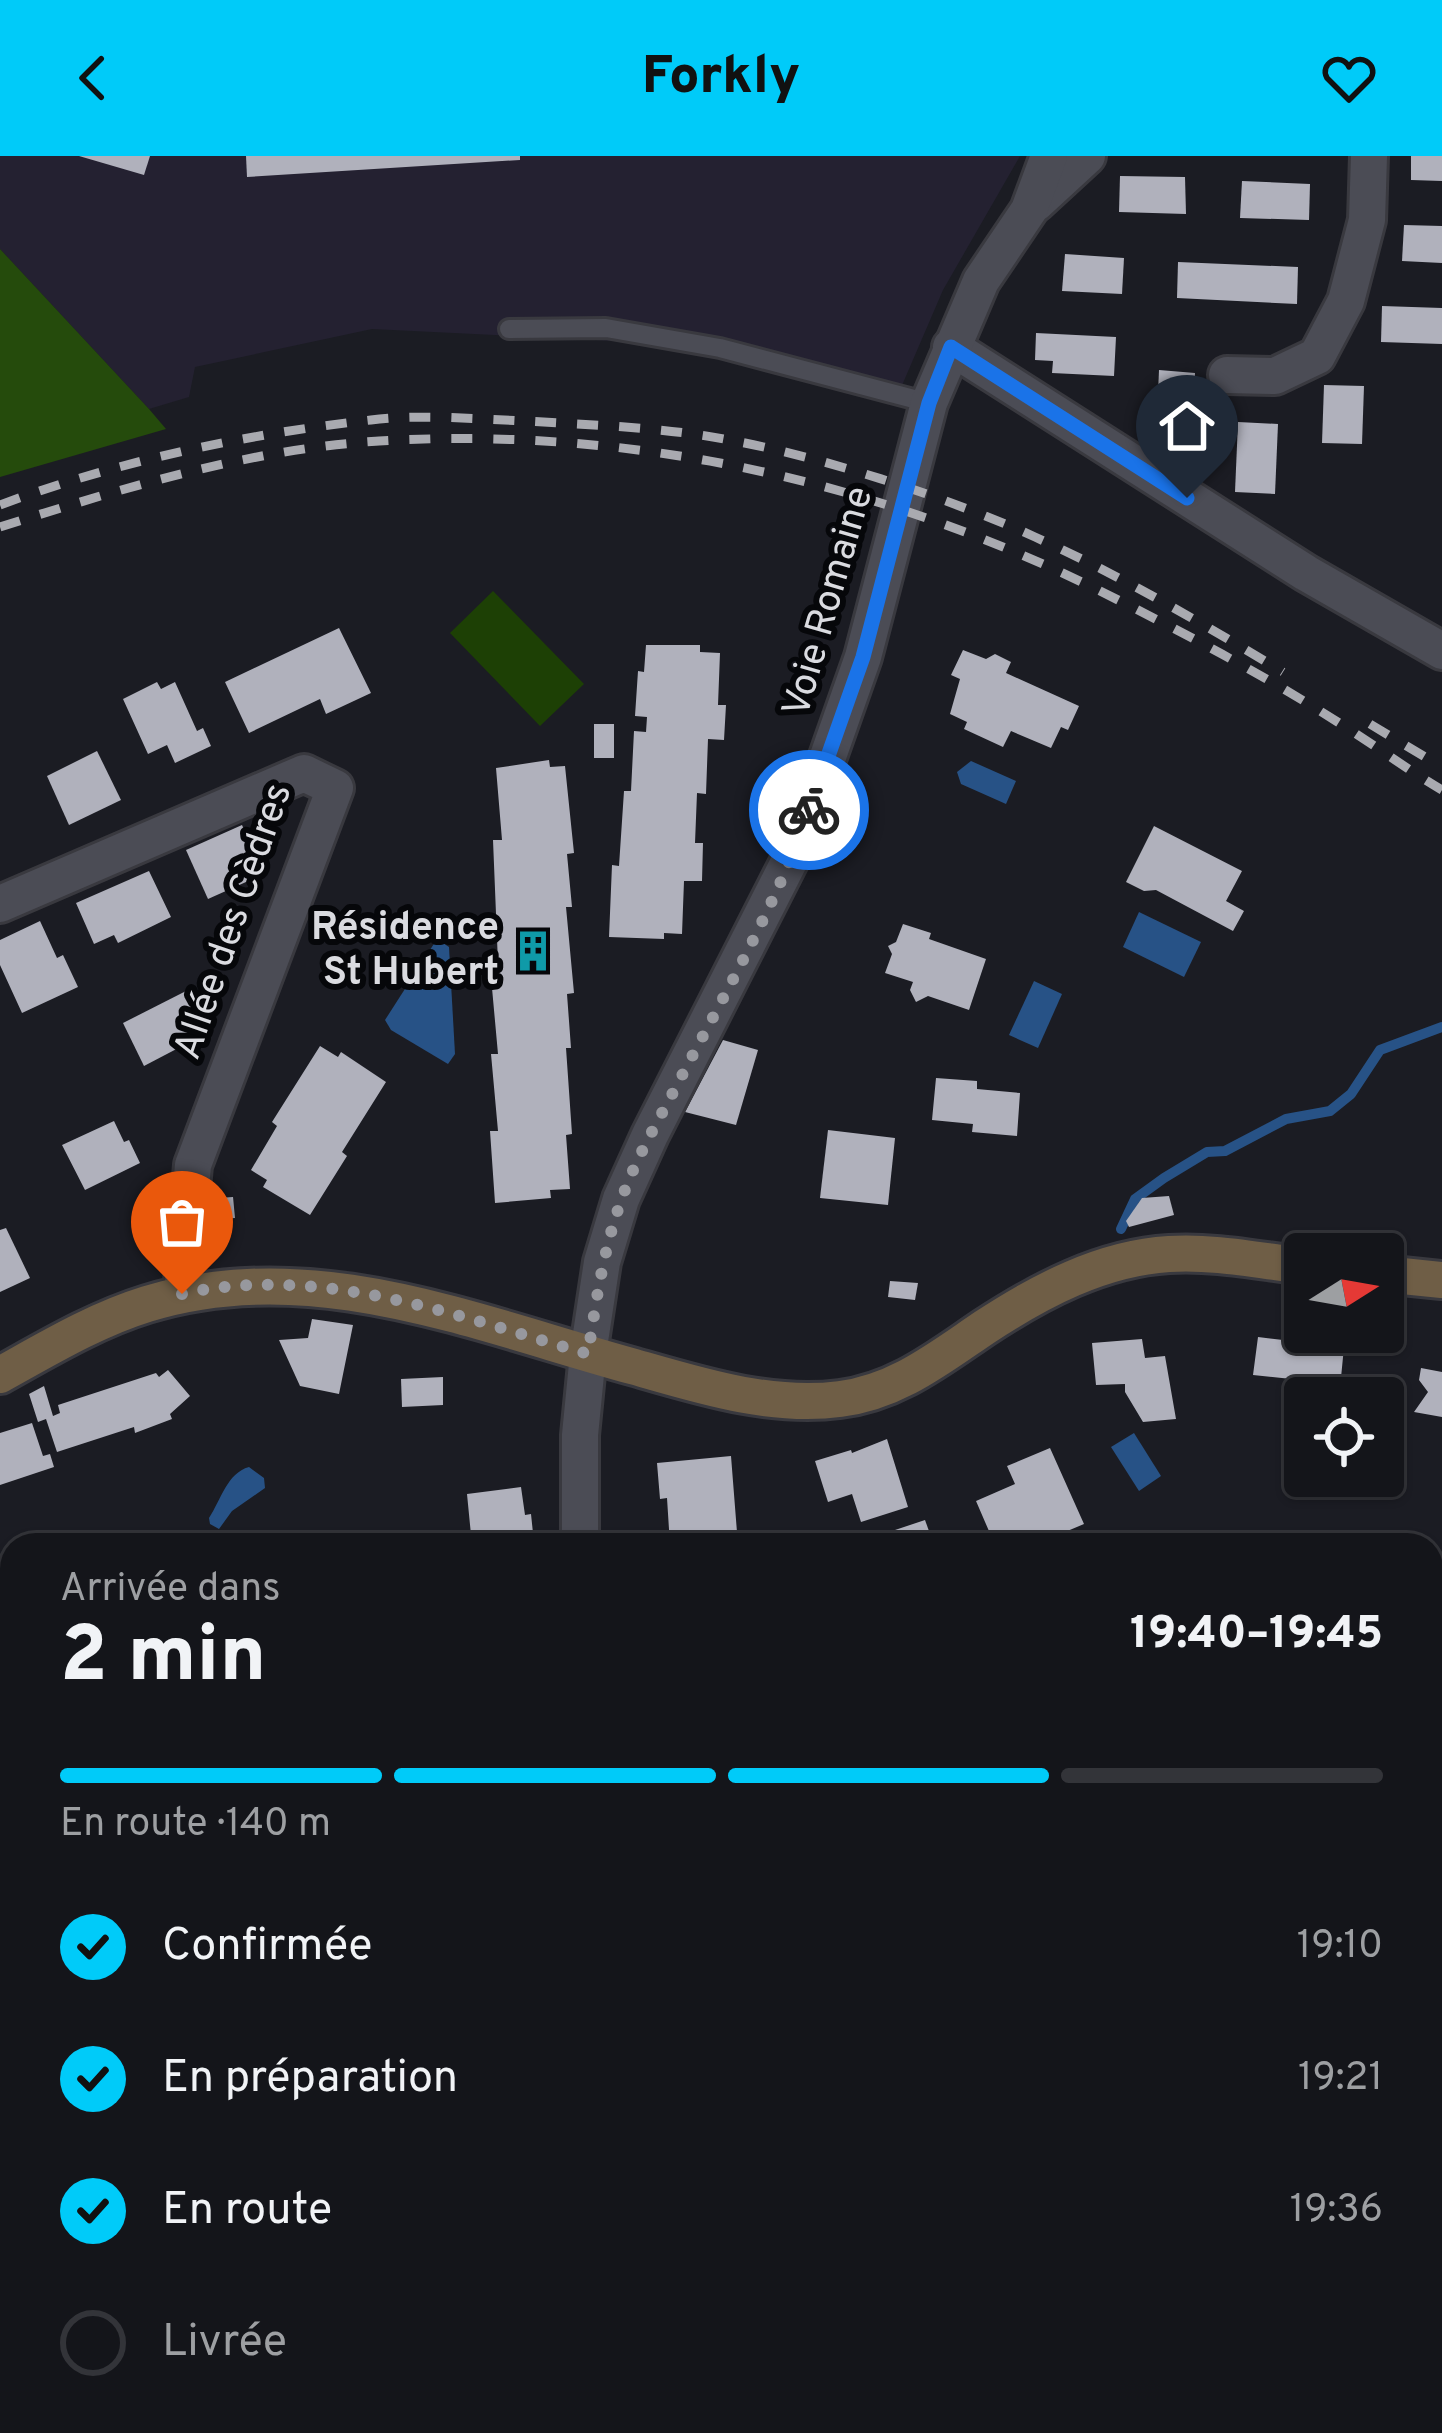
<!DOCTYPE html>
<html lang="fr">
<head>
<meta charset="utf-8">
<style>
	body { margin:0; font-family:Overpass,sans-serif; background:#212227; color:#f1f3f6; height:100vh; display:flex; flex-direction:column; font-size:45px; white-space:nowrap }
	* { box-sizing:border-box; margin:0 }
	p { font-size:39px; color:#9d9fa2 }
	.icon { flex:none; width:66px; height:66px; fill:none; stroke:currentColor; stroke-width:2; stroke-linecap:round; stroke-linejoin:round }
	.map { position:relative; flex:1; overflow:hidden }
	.details { position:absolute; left:0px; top:1377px; width:1443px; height:900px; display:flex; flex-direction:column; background:#14151a; border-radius:36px 36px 0 0; box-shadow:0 3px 9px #0004,0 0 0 3px #333439 }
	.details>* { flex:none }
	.needle { width:78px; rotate:79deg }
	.fabs { position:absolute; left:1284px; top:1077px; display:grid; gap:24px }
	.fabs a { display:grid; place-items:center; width:120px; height:120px; border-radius:12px; background:#14151a; box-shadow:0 3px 9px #0004,0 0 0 3px #333439; font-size:60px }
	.pin { position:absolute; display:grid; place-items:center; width:102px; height:102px; color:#fff; margin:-123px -51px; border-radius:50% 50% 50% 0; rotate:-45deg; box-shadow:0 0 12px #0007 }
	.pin .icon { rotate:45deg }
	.courier { position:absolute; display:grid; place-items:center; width:120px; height:120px; margin:-60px; border:9px solid #1a73e8; border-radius:50%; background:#fff; color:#222; box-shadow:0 3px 15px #0007 }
	.overview em { font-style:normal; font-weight:800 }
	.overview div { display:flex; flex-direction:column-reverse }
	.overview { display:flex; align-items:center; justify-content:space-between; height:204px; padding:0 60px }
	h1 { font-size:78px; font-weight:800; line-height:90px }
	.bar { display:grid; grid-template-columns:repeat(4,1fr); gap:18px 12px; align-content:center; height:144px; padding:0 60px }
	.bar i { height:15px; border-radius:9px; background:#333439 }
	.bar .selected { background:#00cbf9 }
	.bar p { grid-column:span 4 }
	ol { padding:0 60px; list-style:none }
	li { display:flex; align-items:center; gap:36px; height:132px }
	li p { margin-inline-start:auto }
	li .icon { padding:12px; border-radius:50%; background:#00cbf9; color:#111; stroke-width:4 }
	li:last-child { color:#9d9fa2 }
	li i { width:66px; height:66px; border:6px solid #333439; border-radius:50% }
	header { display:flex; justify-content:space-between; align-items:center; height:156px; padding:0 60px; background:#00cbf9; color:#111; font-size:54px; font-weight:800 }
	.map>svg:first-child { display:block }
	.education { fill:#242131 }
	.green { fill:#1d4005 }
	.forest { fill:#254b0c }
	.water { fill:#275286 }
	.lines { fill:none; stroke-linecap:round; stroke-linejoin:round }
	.stream { stroke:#275286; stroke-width:10 }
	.building { fill:#b0b1bc }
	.lane-casing { stroke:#39393f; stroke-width:24 }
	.street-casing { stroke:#39393f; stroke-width:42 }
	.secondary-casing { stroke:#39393f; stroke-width:42 }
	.lane { stroke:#4b4c55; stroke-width:18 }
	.street { stroke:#4b4c55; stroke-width:36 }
	.secondary { stroke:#6f5e46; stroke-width:36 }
	.rail { stroke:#a9aab0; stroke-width:9; stroke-dasharray:21 21; stroke-linecap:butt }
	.done { stroke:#97989e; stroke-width:12; stroke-dasharray:0 21.6 }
	.route { stroke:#1a73e8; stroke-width:15 }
	.labels { text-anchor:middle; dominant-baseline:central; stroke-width:12; stroke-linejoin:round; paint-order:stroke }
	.street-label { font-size:39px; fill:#dadbe0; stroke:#06070a }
	.poi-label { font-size:39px; font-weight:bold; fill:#dadbe0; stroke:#06070a; text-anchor:end }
</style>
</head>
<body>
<header><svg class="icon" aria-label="back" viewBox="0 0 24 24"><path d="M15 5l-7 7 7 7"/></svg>Forkly<svg class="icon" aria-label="heart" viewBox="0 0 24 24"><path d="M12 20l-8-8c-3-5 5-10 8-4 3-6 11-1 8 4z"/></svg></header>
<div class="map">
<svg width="1442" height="2277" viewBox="0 0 1442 2277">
	<rect width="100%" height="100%" fill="#1b1c23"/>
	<!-- education -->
	<path class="education" d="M0 0H1020L943 134 900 234 616 185 372 173 195 211 189 241 149 253 0 93Z"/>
	<!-- green -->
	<path class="green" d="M493 435 584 528 540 570 450 477Z"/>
	<!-- forest -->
	<path class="forest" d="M0 93 149 253 166 273 0 321Z"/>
	<!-- water -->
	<g class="water">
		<path d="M971 605 1016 625 1006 648 961 628 957 616Z"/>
		<path d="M1139 756 1201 786 1184 821 1123 791Z"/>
		<path d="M437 783 449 791 455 898 448 908 391 874 385 864Z"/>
		<path d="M1034 825 1062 838 1038 892 1009 879Z"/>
		<path d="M1134 1277 1161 1320 1139 1335 1111 1291Z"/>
		<path d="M249 1311 264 1322 265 1332 232 1355 219 1373 210 1368 209 1362C221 1344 227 1317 249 1311Z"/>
	</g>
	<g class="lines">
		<!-- stream -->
		<path class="stream" d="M1121 1073 1135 1043 1164 1022 1207 996 1225 995 1286 963 1330 955 1351 938 1380 894 1442 871"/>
	</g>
	<!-- building -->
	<g class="building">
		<path d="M79 0H150L144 19Z"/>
		<path d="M246 0H520V4L247 21Z"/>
		<path d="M1411 0H1442V25L1411 24Z"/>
		<path d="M1120 20 1185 21 1186 58 1119 56Z"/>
		<path d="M1242 25 1310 28 1309 64 1240 62Z"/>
		<path d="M1404 69 1442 70V107L1402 105Z"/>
		<path d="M1065 98 1124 102 1122 138 1062 135Z"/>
		<path d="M1178 106 1298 111 1297 148 1177 142Z"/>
		<path d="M1382 150 1442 152V188L1381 186Z"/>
		<path d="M1036 177 1116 181 1114 220 1052 217 1053 205 1035 204Z"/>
		<path d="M1159 214 1195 217 1192 287 1156 284Z"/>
		<path d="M1324 229 1364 230 1362 288 1322 287Z"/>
		<path d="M1238 266 1278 268 1275 338 1235 336Z"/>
		<path d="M339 472 371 537 326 558 320 543 249 577 225 526Z"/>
		<path d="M646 489H700V496L720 497 718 549H726L724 584 708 583 706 638 697 637 695 687H703L702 725H684L682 778 664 777V783L609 781 612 709 619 710 624 635H631L634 575 646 576 647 561 635 560 638 515 644 516Z"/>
		<path d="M963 494 986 503 995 498 1011 506 1006 517 1079 550 1068 574 1061 571 1051 592 1011 575 1003 591 964 573 967 566 950 558 960 523 951 519Z"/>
		<path d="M157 526 161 533 175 526 197 575 203 572 211 590 175 607 167 589 148 598 123 543Z"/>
		<rect x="594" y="568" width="20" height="34"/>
		<path d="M97 595 121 644 69 669 47 620Z"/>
		<path d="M549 604 550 611 565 610 574 697 567 698 572 751H566L574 837 567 838 571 892H566L572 978 566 979 570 1033 550 1034 551 1042 495 1047 490 975H498L491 898H498L492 832H499L493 684H502L496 612Z"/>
		<path d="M242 669 264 718 208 743 186 694Z"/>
		<path d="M1154 670 1242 715 1226 745 1244 755 1233 775 1156 734 1144 735 1126 726Z"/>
		<path d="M149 715 171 761 118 787 114 779 94 788 76 747Z"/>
		<path d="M40 765 57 802 63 799 78 831 22 857 0 809V784Z"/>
		<path d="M903 768 931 777 929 783 986 803 969 854 928 840 916 846 910 834 913 826 885 817 892 798 888 790 896 786Z"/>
		<path d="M186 835 207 877 144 910 123 867Z"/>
		<path d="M723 884 758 894 736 969 685 956Z"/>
		<path d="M320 890 338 901 341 896 386 926 342 996 347 1000 310 1059 263 1031 267 1024 251 1014 277 970 272 966Z"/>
		<path d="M936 922 977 925V933L1020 937 1017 980 972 976 973 968 932 964Z"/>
		<path d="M114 965 124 986 129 984 140 1007 85 1034 62 989Z"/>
		<path d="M828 974 895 982 888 1049 820 1042Z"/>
		<path d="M1169 1040 1174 1059 1129 1071 1126 1065 1142 1042Z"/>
		<path d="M233 1041 235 1062 219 1063 218 1042Z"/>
		<path d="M6 1072 30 1122 0 1136V1074Z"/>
		<path d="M890 1125 918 1127 915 1144 888 1141Z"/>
		<path d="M312 1163 353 1169 339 1238 300 1230 279 1184 308 1182Z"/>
		<path d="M1258 1181 1344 1191 1339 1242H1305V1249L1298 1248 1301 1224 1253 1219Z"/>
		<path d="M1142 1183 1145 1202 1165 1200 1176 1263 1143 1266 1125 1236V1228L1096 1229 1092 1187Z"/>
		<path d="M1421 1212 1442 1216V1261L1414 1256 1428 1236 1419 1224Z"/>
		<path d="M168 1214 190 1240 170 1258 172 1263 135 1277 134 1271 57 1296 46 1263 38 1266 29 1238 44 1230 53 1260 60 1257 58 1249 156 1217 159 1221Z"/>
		<path d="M443 1221V1249L402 1251 401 1223Z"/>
		<path d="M32 1267 43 1300 50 1298 54 1311 0 1329V1277Z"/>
		<path d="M887 1283 908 1351 861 1366 852 1338 828 1346 815 1305 851 1294 852 1297Z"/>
		<path d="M1050 1292 1084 1368 1046 1384 1044 1389H995L976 1345 1015 1328 1007 1310Z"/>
		<path d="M731 1300 738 1389H670L667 1342 660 1343 657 1307Z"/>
		<path d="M521 1331 525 1359 531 1358 533 1377 511 1380 512 1386 472 1389 467 1338Z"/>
		<path d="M925 1364 934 1389H897L892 1375Z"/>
		<path d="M11 1607 12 1636 0 1637V1608Z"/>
		<path d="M1431 1617 1442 1635V1656L1431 1662Z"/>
		<path d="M1442 1716V1797L1431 1803V1740L1441 1735 1433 1721Z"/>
		<path d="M0 1838 12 1875V1898L0 1900Z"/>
		<path d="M1442 1868V1965L1431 1971V1874Z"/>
		<path d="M10 2172 11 2209 0 2210V2173Z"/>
		<path d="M49 2265H84V2277H50Z"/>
		<path d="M608 2265H629L633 2277H599L597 2270Z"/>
		<path d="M945 2265H995L996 2277H947Z"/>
		<rect x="1031" y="2265" width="24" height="12"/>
	</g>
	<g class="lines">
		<!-- lane casing -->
		<g class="lane-casing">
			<path id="lane" d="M509 173 606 172 720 192 929 247"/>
		</g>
		<!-- street casing -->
		<g class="street-casing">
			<g id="street">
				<path d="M1036 47 1087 0"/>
				<path d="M951 191 1306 417 1442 495"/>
				<path d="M1227 219 1275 220 1317 200 1346 145 1367 64 1369 0"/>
				<path d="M0 748 304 617 335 632 193 1009 182 1138"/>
				<path d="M580 1389V1279L588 1198 602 1106 621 1043 650 979 795 694 863 501 929 247 981 125 1029 54 1049 0"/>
				<path d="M0 2084 12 2096"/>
				<path d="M179 2265 191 2277"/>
				<path d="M782 2277V2265"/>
			</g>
		</g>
		<!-- secondary casing -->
		<g class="secondary-casing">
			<g id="secondary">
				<path d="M1383 1118 1442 1124"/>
				<path d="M0 1219C47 1193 95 1164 147 1148 312 1097 477 1168 635 1211 701 1230 771 1252 840 1243 897 1236 939 1202 985 1171 1040 1135 1102 1102 1169 1098 1214 1095 1261 1105 1305 1110"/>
			</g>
		</g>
		<!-- lane -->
		<use href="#lane" class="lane"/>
		<!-- street -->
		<use href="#street" class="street"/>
		<!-- secondary -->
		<use href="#secondary" class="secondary"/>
		<!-- rail -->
		<g class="rail">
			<path d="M0 349C118 305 246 278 371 264 421 258 475 263 525 265 591 269 659 271 724 283 820 300 947 341 1035 381 1121 420 1202 467 1283 516"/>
			<path d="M0 371C123 332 250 293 379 285 627 270 876 324 1098 434 1181 475 1266 520 1344 570 1377 591 1408 614 1442 634"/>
			<path d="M1370 568 1442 611"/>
		</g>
	</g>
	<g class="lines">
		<!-- done -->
		<path class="done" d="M182 1138C319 1107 458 1160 588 1198 596 1146 603 1095 621 1045 635 1004 657 967 677 929 724 839 776 750 809 654"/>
		<!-- route -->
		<path class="route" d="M809 654 863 501 929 247 951 191 1187 342"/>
	</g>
	<!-- icons -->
	<defs>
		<g id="building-bare" transform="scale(3.24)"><path d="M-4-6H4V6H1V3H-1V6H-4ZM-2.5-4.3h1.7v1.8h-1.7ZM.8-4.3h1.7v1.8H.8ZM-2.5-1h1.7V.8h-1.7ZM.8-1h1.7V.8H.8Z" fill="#0f9aa8" stroke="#06070a" stroke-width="2.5" paint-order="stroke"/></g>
	</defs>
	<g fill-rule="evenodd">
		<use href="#building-bare" x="533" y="795"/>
	</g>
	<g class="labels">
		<!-- street labels -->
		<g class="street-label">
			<text transform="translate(830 446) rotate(-74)">Voie Romaine</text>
			<text transform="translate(235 766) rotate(-71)">Allée des Cèdres</text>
		</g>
		<!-- poi labels -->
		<g class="poi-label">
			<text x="499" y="773">Résidence<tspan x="499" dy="45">St Hubert</tspan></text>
		</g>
	</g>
</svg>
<div class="fabs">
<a><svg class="needle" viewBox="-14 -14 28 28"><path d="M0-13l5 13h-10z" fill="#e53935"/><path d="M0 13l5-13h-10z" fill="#9d9fa2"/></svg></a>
<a><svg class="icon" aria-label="locate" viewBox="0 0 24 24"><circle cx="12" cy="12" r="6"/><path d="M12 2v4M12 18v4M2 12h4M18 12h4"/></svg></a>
</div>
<div class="pin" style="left:182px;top:1138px;background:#ea580c"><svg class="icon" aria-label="bag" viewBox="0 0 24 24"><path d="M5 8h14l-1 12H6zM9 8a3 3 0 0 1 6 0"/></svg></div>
<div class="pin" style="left:1187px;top:342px;background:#1f2937"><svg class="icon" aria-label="home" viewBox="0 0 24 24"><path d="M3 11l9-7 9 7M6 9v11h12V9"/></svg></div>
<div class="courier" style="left:809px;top:654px"><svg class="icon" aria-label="bike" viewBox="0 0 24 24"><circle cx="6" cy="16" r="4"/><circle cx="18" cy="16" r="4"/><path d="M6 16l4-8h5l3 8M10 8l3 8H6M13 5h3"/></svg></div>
<section class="details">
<div class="overview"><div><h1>2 min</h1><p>Arrivée dans</p></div><em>19:40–19:45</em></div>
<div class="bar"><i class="selected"></i><i class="selected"></i><i class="selected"></i><i></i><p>En route · 140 m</p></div>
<ol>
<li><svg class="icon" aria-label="check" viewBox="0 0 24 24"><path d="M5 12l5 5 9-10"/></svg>Confirmée<p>19:10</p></li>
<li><svg class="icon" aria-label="check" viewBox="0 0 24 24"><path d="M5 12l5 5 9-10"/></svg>En préparation<p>19:21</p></li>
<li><svg class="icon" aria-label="check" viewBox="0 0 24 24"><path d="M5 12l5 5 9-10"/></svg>En route<p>19:36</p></li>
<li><i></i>Livrée</li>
</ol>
</section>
</div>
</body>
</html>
